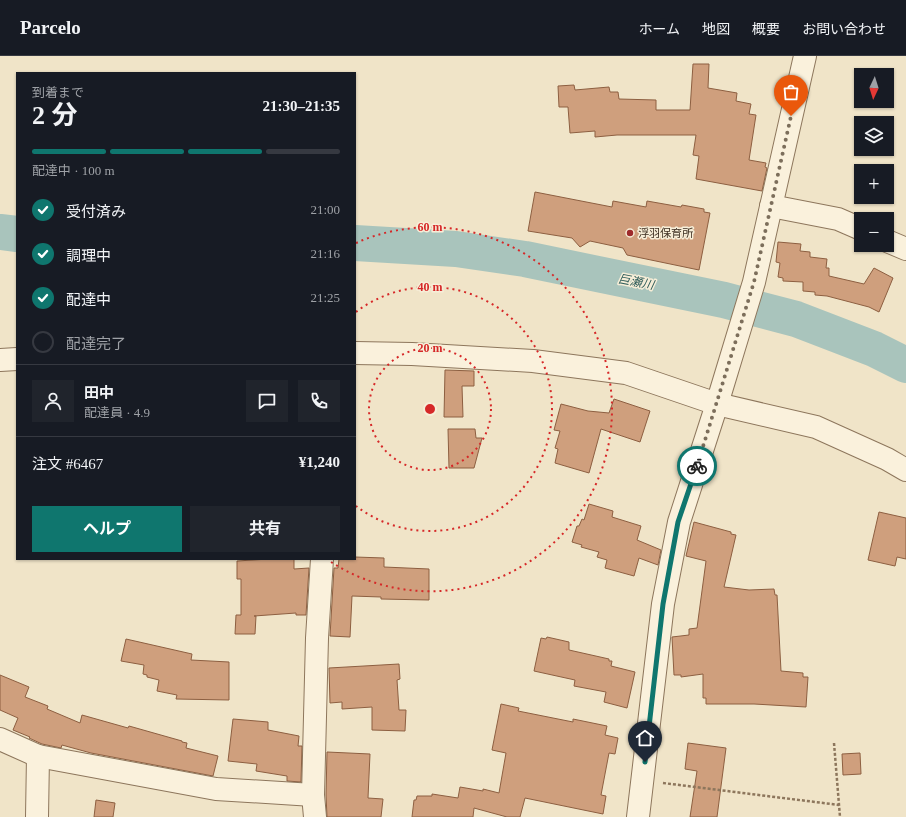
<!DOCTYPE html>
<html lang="ja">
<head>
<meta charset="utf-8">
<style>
	body { margin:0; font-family:"Times New Roman","Noto Sans JP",serif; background:#20242c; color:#f1f3f6; height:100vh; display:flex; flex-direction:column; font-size:15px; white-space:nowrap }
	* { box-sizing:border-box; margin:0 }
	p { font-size:13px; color:#9ea1a6 }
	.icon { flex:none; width:22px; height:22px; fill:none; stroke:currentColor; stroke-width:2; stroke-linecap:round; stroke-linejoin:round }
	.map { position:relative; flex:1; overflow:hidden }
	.side { position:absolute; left:16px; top:16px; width:340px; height:488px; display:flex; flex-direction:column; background:#171b24; border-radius:0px; box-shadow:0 1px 3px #0004 }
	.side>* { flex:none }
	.needle { width:26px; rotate:184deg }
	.buttons { position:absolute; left:854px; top:12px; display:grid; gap:8px }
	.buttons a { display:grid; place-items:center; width:40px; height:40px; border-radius:0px; background:#171b24; box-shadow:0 1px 3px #0004; font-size:20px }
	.pin { position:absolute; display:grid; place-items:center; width:34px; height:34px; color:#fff; margin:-41px -17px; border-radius:50% 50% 50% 0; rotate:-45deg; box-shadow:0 0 4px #0007 }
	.pin .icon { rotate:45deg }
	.courier { position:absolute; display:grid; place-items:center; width:40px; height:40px; margin:-20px; border:3px solid #0f766e; border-radius:50%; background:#fff; color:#222; box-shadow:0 1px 5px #0007 }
	.headline em { font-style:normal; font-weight:700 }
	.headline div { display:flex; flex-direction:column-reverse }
	.headline { display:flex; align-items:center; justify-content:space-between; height:68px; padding:0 16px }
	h1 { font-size:26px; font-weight:700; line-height:30px }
	.bar { display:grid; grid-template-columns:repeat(4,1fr); gap:6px 4px; align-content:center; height:48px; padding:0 16px }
	.bar i { height:5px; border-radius:3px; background:#363941 }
	.bar .active { background:#0f766e }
	.bar p { grid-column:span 4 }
	.line { display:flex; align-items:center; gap:10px; padding:0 16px; border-top:1px solid #363941 }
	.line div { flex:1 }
	.round { display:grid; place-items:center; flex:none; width:42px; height:42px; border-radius:0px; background:#20242c }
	ol { padding:0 16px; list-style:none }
	li { display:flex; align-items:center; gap:12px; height:44px }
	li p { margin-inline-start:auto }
	li .icon { padding:4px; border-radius:50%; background:#0f766e; color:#fff; stroke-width:4 }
	li:last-child { color:#9ea1a6 }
	li i { width:22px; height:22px; border:2px solid #363941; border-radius:50% }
	.button { display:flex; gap:8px; margin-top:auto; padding:8px 16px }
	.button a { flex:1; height:46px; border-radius:0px; background:#0f766e; color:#fff; font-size:16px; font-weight:700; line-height:46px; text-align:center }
	.button a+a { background:#20242c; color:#f1f3f6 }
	header { display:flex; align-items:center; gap:24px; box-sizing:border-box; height:56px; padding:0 20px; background:#171b24; border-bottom:1px solid #363941 }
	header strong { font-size:19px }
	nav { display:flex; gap:22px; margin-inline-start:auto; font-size:14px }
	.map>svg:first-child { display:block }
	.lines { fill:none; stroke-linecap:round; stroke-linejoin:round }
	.river { stroke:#a9c4bc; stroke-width:36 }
	.building { fill:#cf9f7d; stroke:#8d5f41 }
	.minor-casing { stroke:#8d765c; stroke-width:24 }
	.path { stroke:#8d765c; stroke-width:2.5; stroke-dasharray:3 2; stroke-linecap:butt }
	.minor { stroke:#faf1dc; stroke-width:22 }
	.done { stroke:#7c6e5b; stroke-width:4; stroke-dasharray:0 7.2 }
	.route { stroke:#0f766e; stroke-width:5 }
	.ring { fill:none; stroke:#d62828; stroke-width:2; stroke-dasharray:2 4 }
	.poi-dot { fill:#9e2a2b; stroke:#f7eed8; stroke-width:1.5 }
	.labels { text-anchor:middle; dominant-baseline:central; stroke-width:3; stroke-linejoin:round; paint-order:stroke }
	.poi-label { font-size:11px; fill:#3d2e20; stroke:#f7eed8; text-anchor:start }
	.water-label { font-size:12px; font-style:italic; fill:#2f5d5a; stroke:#f7eed8 }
	.centre { fill:#d62828; stroke:#f7eed8; stroke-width:2 }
	.ring-label { font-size:12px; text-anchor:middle; font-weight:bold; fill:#d62828; stroke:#f7eed8; stroke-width:3; stroke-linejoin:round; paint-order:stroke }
</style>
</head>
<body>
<header>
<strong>Parcelo</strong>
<nav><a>ホーム</a><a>地図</a><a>概要</a><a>お問い合わせ</a></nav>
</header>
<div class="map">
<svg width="906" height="761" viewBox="0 0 906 761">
	<rect width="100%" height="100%" fill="#f0e4c8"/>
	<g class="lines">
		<!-- river -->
		<g class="river">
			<path d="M0 176 17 178"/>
			<path d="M355 187 456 193 525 203 724 244 796 263 874 293 906 309"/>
		</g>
	</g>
	<!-- building -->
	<g class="building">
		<path d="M693 8H709L708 32 737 37 736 45 751 48 749 58 756 59 749 104 766 107 765 111 767 112 762 135 696 123 699 100 693 99 696 79H617L595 81V75L570 77 568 51H559L558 30 574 29 575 34 609 31 610 36H618L619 43 656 44V54H690Z"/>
		<path d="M535 136 612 151 613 145 646 151 647 145 681 151 682 149 704 153V156L710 157 699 214 627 199 623 192 590 185 580 191 572 182 528 175Z"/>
		<path d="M778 186 801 188 800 195 810 196V201L827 203 826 212H829V220L864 228 874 212 893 222 879 256 869 251 827 240 815 239V236L803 235V226L783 225V222L778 221 780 207 776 206Z"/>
		<path d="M445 314 474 315V330H462L463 361H444Z"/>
		<path d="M614 343 650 355 640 386 601 373 589 417 555 407 558 393 555 392 560 375 554 374 561 348 588 355 609 357Z"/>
		<path d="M448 373H475L476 382H482L474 412H449Z"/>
		<path d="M589 448 613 455 612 461 641 470 637 484 661 494 658 509 639 502 634 520 605 512 607 504 597 501 599 496 581 491 582 489 572 486 577 470H579L582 463 584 464Z"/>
		<path d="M879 456 906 462V503L897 501 895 510 868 504Z"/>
		<path d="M694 466 731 476V478L736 479 724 531 749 534 774 533 775 539H777L781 615 803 617V621H808L806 651 754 648H706V642H703V618L681 621V619H674L672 581 689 579V573L697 572 706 505 686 500Z"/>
		<path d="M355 501 384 502V511L429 513V544L381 543V541L352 540 350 581 330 580 334 512H338L339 503H355Z"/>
		<path d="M269 503H294V513L309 512 306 559H296V557L254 560H256L255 578H235L236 559H241V523H237V505Z"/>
		<path d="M547 581 569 586V594L609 603V605H612L611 610 635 616 627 652 604 646 606 636 574 630 575 624 534 615 541 582 546 583Z"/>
		<path d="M126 583 192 598 191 604 229 606V644L176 643 177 639 157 635 159 624 147 621V619L143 618 144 609 121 605Z"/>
		<path d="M399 608 400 623 397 624 399 654H406L405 675 372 674V651L342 653V646L330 647 329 612Z"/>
		<path d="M0 619 29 631 25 641 48 650 47 653 80 667 82 659 128 672 129 670 182 685V686L187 687 186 692 218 700 213 720 91 697 62 689 61 692 42 688 29 682 30 681 13 674 18 662 0 654Z"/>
		<path d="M501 648 519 652 518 655 573 666V663L607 670 605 679 618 682 615 698 609 697 601 739 606 740 603 758 525 742 520 761H507L474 752 473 761H412L414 744H416L417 740H432V738L458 742 460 731 483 735V733L499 737 506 697 492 694Z"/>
		<path d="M233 663 268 666V674L299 680 298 690H302L301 726 287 725V720L256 715 257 708 228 705Z"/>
		<path d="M688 687 726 692 717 761H690L697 715 685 713Z"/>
		<path d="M327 696 370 698 368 742 383 743 381 761H327L326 739Z"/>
		<path d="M860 697 861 718 843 719 842 698Z"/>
		<path d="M96 744 115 747 113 761H94Z"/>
	</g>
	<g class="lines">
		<!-- minor casing -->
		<g class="minor-casing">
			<g id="minor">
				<path d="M771 150 838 163 861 173"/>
				<path d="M887 185 906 193"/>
				<path d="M355 297 412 298 533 305 626 317 717 348 816 371 887 403 906 414"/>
				<path d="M0 304 17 303"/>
				<path d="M0 683 38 700 216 733 313 739"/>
				<path d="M37 761 38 700"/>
				<path d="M315 761 313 739 317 582 322 503"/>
				<path d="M638 761 663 548 679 466 717 348 754 226 805 0"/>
			</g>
		</g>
		<!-- path -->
		<g class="path">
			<path d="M834 687 840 761"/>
			<path d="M663 727 839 749"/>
		</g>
		<!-- minor -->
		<use href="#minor" class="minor"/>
	</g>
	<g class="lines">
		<!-- done -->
		<path class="done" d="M697 410 754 226 791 60"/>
		<!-- route -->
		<path class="route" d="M645 706 663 548 678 466 697 410"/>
	</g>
	<!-- distance rings -->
	<g class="ring">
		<circle cx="430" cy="353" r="61"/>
		<path d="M356 256A122 122 0 1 1 356 450"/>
		<path d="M356 187A182 182 0 1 1 328 504"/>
	</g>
	<!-- markers -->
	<circle class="poi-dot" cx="630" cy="177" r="4"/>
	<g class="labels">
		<!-- poi labels -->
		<g class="poi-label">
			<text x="638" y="177">浮羽保育所</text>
		</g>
		<!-- water labels -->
		<g class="water-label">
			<text transform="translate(636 226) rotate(11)">巨瀬川</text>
		</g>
	</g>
	<circle cx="430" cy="353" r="6" class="centre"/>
	<g class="ring-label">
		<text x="430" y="175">60 m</text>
		<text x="430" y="235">40 m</text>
		<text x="430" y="296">20 m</text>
	</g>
</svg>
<div class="buttons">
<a><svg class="needle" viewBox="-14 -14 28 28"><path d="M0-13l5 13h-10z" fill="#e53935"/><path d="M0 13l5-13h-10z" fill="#9ea1a6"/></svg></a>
<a><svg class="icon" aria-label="layers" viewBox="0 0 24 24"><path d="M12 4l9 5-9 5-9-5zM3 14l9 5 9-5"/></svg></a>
<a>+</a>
<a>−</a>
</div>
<div class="pin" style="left:791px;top:60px;background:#ea580c"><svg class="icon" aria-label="bag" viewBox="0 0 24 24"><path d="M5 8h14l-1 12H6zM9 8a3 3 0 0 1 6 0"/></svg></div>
<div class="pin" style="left:645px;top:706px;background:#1f2937"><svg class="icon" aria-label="home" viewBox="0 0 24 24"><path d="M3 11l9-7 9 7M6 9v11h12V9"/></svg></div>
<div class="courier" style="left:697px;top:410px"><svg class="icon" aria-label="bike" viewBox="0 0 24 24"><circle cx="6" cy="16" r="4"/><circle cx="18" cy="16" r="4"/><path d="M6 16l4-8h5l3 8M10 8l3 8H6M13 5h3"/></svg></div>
<section class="side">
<div class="headline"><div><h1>2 分</h1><p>到着まで</p></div><em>21:30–21:35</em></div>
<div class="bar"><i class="active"></i><i class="active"></i><i class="active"></i><i></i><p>配達中 · 100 m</p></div>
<ol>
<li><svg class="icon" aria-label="check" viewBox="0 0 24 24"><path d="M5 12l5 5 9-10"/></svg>受付済み<p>21:00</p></li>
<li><svg class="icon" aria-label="check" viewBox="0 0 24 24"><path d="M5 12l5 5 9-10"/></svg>調理中<p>21:16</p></li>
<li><svg class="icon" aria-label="check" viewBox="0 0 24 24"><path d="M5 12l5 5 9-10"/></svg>配達中<p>21:25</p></li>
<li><i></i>配達完了</li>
</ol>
<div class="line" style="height:72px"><a class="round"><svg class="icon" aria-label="person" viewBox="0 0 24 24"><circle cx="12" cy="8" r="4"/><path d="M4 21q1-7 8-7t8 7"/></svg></a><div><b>田中</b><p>配達員 · 4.9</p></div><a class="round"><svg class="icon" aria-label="chat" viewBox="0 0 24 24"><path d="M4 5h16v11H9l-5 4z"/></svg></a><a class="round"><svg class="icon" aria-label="phone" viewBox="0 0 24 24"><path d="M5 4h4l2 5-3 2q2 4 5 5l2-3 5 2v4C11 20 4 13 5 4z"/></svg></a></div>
<div class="line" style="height:52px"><div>注文 #6467</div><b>¥1,240</b></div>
<div class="button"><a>ヘルプ</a><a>共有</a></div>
</section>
</div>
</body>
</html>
